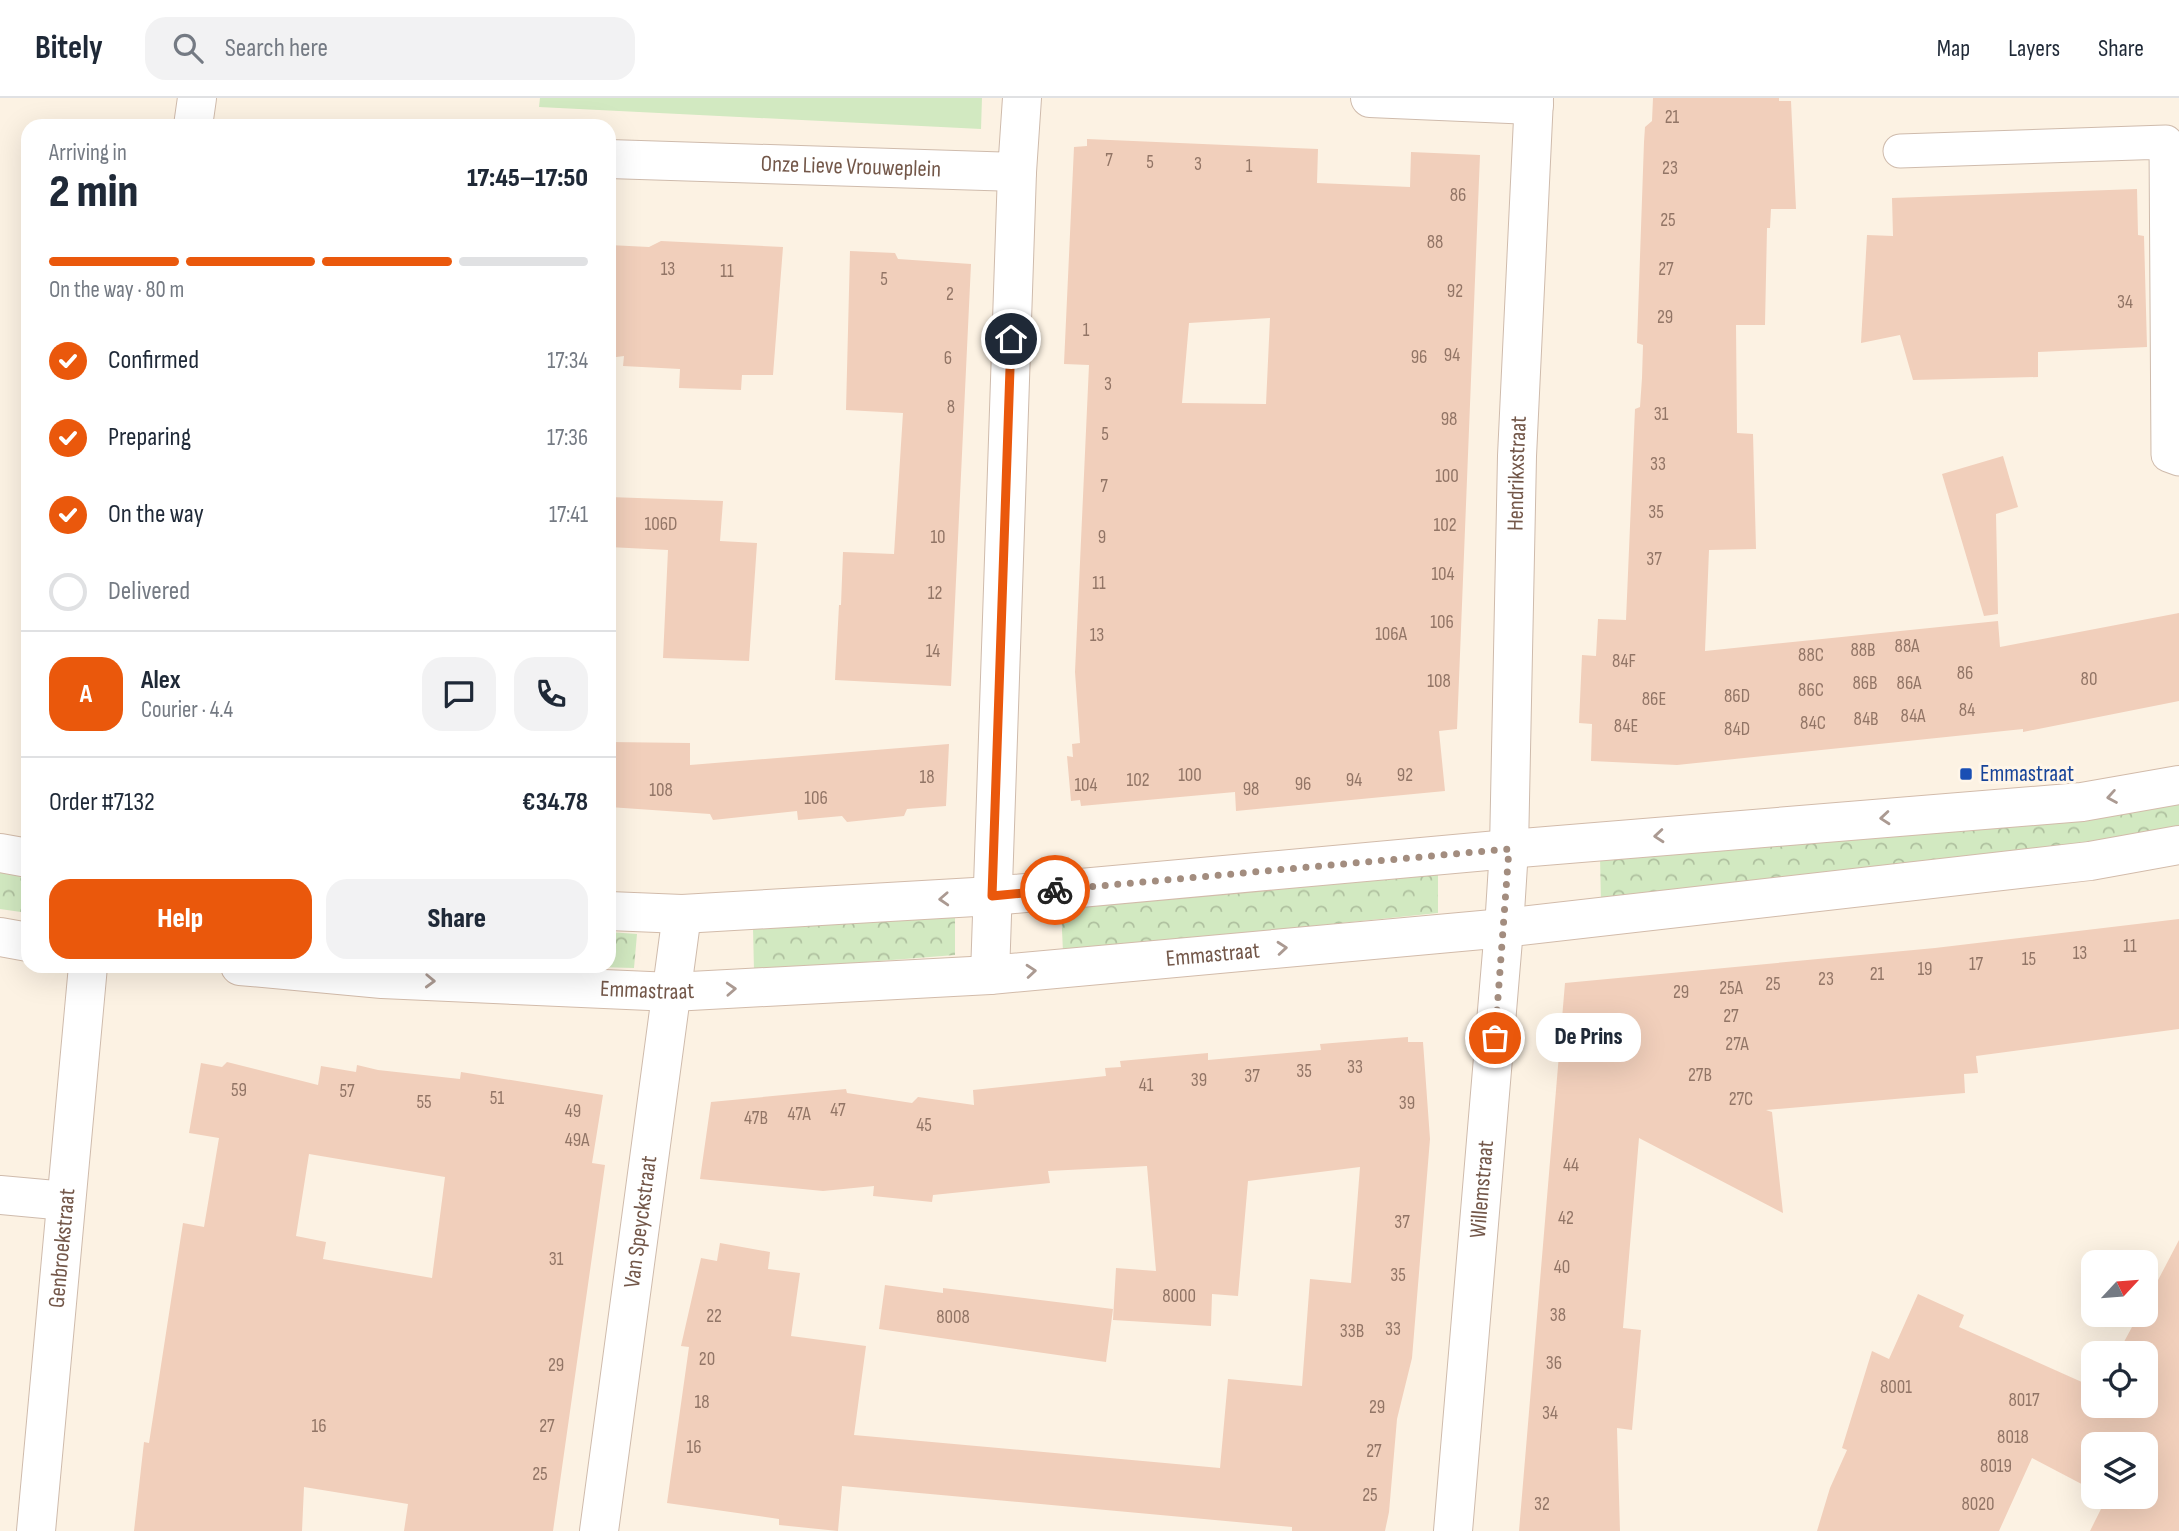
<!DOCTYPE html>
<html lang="en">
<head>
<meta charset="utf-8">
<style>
	body { margin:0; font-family:"Sofia Sans Condensed",sans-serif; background:#f2f2f3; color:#1f2937; height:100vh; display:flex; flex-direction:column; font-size:26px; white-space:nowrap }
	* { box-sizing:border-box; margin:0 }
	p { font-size:23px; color:#747a83 }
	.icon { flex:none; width:38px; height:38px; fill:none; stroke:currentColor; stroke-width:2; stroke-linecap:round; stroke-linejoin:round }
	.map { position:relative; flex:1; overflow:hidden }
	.panel { position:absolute; left:21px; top:21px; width:595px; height:854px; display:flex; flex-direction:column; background:#fff; border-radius:21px; box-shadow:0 7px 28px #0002 }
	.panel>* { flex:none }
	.needle { width:46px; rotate:64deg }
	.tools { position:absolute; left:2081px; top:1152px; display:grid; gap:14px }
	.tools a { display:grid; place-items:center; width:77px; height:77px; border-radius:14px; background:#fff; box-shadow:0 7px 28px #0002; font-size:35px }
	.pin { position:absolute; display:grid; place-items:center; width:60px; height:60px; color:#fff; margin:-30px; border:4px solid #fff; border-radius:50%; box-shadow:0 2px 7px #0007 }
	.courier { position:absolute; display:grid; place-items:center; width:70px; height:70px; margin:-35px; border:5px solid #ea580c; border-radius:50%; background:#fff; color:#222; box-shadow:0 2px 9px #0007 }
	.bubble { position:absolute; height:49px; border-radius:21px; background:#fff; box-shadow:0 7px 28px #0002; font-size:23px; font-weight:800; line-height:49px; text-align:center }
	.head em { font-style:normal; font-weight:800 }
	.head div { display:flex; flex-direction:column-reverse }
	.head { display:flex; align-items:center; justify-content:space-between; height:119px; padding:0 28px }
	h1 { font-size:46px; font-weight:800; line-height:52px }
	.bar { display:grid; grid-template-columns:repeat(4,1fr); gap:10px 7px; align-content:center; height:84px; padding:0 28px }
	.bar i { height:9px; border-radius:5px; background:#e0e1e3 }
	.bar .current { background:#ea580c }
	.bar p { grid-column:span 4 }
	.line { display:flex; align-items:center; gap:18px; padding:0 28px; border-top:2px solid #e0e1e3 }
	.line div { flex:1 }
	.round { display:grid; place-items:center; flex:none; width:74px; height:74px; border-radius:21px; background:#f2f2f3 }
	ol { padding:0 28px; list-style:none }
	li { display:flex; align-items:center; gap:21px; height:77px }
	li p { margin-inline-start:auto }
	li .icon { padding:7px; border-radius:50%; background:#ea580c; color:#fff; stroke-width:4 }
	li:last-child { color:#747a83 }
	li i { width:38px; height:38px; border:4px solid #e0e1e3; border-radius:50% }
	.primary-button { display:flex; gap:14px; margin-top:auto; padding:14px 28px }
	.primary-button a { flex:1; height:80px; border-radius:21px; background:#ea580c; color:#fff; font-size:28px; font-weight:800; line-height:80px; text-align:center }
	.primary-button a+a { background:#f2f2f3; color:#1f2937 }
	header { display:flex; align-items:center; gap:42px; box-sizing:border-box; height:98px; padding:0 35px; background:#fff; border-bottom:2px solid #e0e1e3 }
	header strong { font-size:33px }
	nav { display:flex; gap:38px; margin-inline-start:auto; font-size:24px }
	.search { width:490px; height:63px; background:#f2f2f3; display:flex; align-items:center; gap:18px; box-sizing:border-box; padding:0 24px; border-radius:21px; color:#747a83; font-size:26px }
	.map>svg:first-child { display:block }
	.grass { fill:#d2e9c1 }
	.forest { fill:url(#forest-crowns) }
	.building { fill:#f1cfbb; fill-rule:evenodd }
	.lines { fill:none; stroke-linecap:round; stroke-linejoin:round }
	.lane-casing { stroke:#cfbbac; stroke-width:35 }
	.street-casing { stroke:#cfbbac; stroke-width:40 }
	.secondary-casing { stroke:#d2bbaa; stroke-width:40 }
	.lane { stroke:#fff; stroke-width:33 }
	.street { stroke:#fff; stroke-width:38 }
	.secondary { stroke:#fff; stroke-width:38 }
	.oneway { stroke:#ab9a92 }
	.done { stroke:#a38d7f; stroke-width:7; stroke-dasharray:0 12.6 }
	.route { stroke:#ea580c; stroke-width:9 }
	.transit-dot { fill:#1a4fb4; stroke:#fff6e9; stroke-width:2.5 }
	.labels { text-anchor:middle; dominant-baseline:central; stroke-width:6; stroke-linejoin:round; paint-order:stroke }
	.number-label { font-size:19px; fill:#927566 }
	.street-label { font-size:23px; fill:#735749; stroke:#fff6e9 }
	.transit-label { font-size:23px; fill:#164399; stroke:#fff6e9; text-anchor:start }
</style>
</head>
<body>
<header>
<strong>Bitely</strong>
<div class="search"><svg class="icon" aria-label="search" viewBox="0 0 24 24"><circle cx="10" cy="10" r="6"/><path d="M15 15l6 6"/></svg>Search here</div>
<nav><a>Map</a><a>Layers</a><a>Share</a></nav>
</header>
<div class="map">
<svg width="2179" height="1433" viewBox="0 0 2179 1433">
	<defs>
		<pattern id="forest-crowns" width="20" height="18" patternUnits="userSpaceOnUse" patternTransform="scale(1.75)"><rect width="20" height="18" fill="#d2e9c1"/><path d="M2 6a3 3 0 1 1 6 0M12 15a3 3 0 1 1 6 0" fill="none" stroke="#afc09f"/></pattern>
	</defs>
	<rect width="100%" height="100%" fill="#fcf2e3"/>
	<!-- grass -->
	<path class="grass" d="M540 0H982L981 31 539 9Z"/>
	<!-- forest -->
	<g class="forest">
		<path d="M2179 700V733L1601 806 1600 758Z"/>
		<path d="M0 774 28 779V815L0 811Z"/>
		<path d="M1438 775V815L1063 854 1061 810Z"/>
		<path d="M955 818V857L754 873 753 830Z"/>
		<path d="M609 834 637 836 634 870 559 868H609Z"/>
	</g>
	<!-- building -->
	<g class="building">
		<path d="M1653 0H1779V3H1791L1796 111H1771L1770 130H1767L1765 227H1736L1737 335 1753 336 1756 451 1709 452 1705 553 1998 523 2000 549 2179 515V603L2023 634V631L1677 667 1591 663 1592 626 1579 625 1582 557 1596 558 1598 521 1626 522 1635 311 1640 309 1642 280 1643 247 1637 245 1644 44 1645 29 1652 23Z"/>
		<path d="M1087 41 1318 51 1317 85 1410 89 1411 54 1480 57 1457 631 1439 633 1445 693 1236 713 1235 694 1081 708 1080 702 1071 703 1067 658 1073 659 1072 646 1080 645 1075 574 1089 267 1064 266 1074 49 1087 48ZM1270 220 1266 306 1182 305 1189 225Z"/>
		<path d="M2137 91 2138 137 2144 138 2147 249 2038 254V279L1913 282 1900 237 1861 245 1867 137 1893 138 1892 100Z"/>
		<path d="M661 143 783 149 773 277H742L741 292 679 290 680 271 623 268 624 258 609 260V147L649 149Z"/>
		<path d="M850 153 895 155 898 161 971 166 951 588 835 582 839 507H841L843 454 894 456 903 315 846 312Z"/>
		<path d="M2003 358 2018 409 1996 416 1998 516 1984 518 1942 376Z"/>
		<path d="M609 399 723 403 720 443 757 445 749 563 663 560 668 452 609 449Z"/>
		<path d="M609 644 690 645V667L949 646 946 708 907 711 904 718 847 724 842 718 798 722 797 713 713 722 710 716 609 709Z"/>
		<path d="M2179 821V931L1976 958 1978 975 1964 976 1965 995 1766 1012 1772 1014 1783 1115 1639 1040 1623 1230 1641 1232 1632 1332 1617 1330 1620 1433H1519L1565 885 1935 850Z"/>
		<path d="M1408 939V944H1423L1430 1041 1412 1260 1397 1321 1389 1414 1385 1433H1292V1429L842 1388 838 1433 779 1427V1421L667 1405 689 1249 681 1248 701 1160 717 1163 720 1145 770 1154 768 1171 800 1175 791 1238 866 1248 854 1337 1220 1370 1228 1281 1302 1288 1310 1181 1351 1185 1360 1069 1248 1083 1238 1198 1212 1196 1211 1228 1113 1222 1116 1170 1156 1173 1147 1068 1048 1073 1050 1085 933 1097 932 1104 873 1098 874 1088 823 1093 700 1081 711 1004 846 991 847 995 912 1005 918 999 974 1007 973 992 1106 978 1105 970 1121 969 1120 963 1208 955V962L1321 952 1320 946Z"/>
		<path d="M227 964 318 987 321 968 356 974 357 967 378 972 460 981 461 974 603 997 592 1065 605 1067 553 1433H404L408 1406 304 1389 302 1433H134L144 1344 149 1345 183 1125 204 1129 219 1040 189 1035 201 965 222 969ZM309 1056 445 1079 432 1180 323 1161 326 1144 296 1138Z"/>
		<path d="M2179 1142V1433H2090L2107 1399 2106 1398H2146V1346H2093V1392L2032 1360 1999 1433H1817L1830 1390 1847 1352 1842 1350 1872 1253 1889 1261 1918 1196 1964 1217 1959 1229 2093 1289V1307H2146V1255H2118L2139 1216H2146V1205Z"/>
		<path d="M885 1187 943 1195V1190L1113 1211 1106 1264 879 1231Z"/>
	</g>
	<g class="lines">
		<!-- lane casing -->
		<g class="lane-casing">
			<path id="lane" d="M1900 53 2166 44 2168 357 2179 361"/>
		</g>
		<!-- street casing -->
		<g class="street-casing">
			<g id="street">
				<path d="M1370 0 1534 7"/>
				<path d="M193 28 197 0"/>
				<path id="s1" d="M609 61 1017 74 1022 0"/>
				<path d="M990 877 1017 74"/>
				<path d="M0 1097 66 1103"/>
				<path id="s2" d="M36 1433 88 868"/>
				<path id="s3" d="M599 1433 682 816"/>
				<path id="s4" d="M1453 1433 1504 830 1509 751 1517 358 1534 0"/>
			</g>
		</g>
		<!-- secondary casing -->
		<g class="secondary-casing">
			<g id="secondary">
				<path d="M0 755 28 760"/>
				<path d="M609 813 682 816 992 798 1509 751 2082 704 2179 687"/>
				<path d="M0 839 28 844"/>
				<path id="s5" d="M240 868 382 881 672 894 990 877 1504 830 2090 763 2179 747"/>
			</g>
		</g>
		<!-- lane -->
		<use href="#lane" class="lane"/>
		<!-- street -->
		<use href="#street" class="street"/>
		<!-- secondary -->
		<use href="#secondary" class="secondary"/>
	</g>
	<!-- one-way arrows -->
	<defs><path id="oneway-chevron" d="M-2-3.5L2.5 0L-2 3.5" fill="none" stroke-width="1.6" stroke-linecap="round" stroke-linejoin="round" transform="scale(1.75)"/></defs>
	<g class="oneway">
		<use href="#oneway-chevron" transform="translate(2112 699) rotate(170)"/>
		<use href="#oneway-chevron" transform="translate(1885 720) rotate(175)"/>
		<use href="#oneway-chevron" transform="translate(1659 738) rotate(175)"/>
		<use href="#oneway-chevron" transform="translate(944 801) rotate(177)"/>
		<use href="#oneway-chevron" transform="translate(1282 850) rotate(-5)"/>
		<use href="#oneway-chevron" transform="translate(1031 873) rotate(-5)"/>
		<use href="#oneway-chevron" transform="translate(430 883) rotate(2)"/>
		<use href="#oneway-chevron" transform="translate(731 891) rotate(-3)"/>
	</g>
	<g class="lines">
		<!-- done -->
		<path class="done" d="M1055 792 1509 751 1495 940"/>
		<!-- route -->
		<path class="route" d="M1011 241 992 798 1055 792"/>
	</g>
	<!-- markers -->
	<rect class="transit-dot" x="1959" y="669" width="14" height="14" rx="3.5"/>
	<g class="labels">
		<!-- number labels -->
		<g class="number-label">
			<text x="1672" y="19">21</text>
			<text x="1109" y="62">7</text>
			<text x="1150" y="64">5</text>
			<text x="1198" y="66">3</text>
			<text x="1249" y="68">1</text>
			<text x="1670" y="70">23</text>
			<text x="1458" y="97">86</text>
			<text x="1668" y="122">25</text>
			<text x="1435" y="144">88</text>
			<text x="668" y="171">13</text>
			<text x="1666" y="171">27</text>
			<text x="727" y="173">11</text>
			<text x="884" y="181">5</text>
			<text x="1455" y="193">92</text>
			<text x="950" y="196">2</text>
			<text x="2125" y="204">34</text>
			<text x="1665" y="219">29</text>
			<text x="1086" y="232">1</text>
			<text x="1452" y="257">94</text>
			<text x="1419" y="259">96</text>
			<text x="948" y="260">6</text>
			<text x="1108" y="286">3</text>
			<text x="951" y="309">8</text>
			<text x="1661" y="316">31</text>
			<text x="1449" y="321">98</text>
			<text x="1105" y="336">5</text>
			<text x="1658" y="366">33</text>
			<text x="1447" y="378">100</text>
			<text x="1104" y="388">7</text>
			<text x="1656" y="414">35</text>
			<text x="661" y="426">106D</text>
			<text x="1445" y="427">102</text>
			<text x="938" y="439">10</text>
			<text x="1102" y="439">9</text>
			<text x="1654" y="461">37</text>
			<text x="1443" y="476">104</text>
			<text x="1099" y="485">11</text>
			<text x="935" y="495">12</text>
			<text x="1442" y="524">106</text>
			<text x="1391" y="536">106A</text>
			<text x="1097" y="537">13</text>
			<text x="1907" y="548">88A</text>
			<text x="1863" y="552">88B</text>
			<text x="933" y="553">14</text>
			<text x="1811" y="557">88C</text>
			<text x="1624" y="563">84F</text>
			<text x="1965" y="575">86</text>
			<text x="2089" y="581">80</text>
			<text x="1439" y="583">108</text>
			<text x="1865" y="585">86B</text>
			<text x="1909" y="585">86A</text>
			<text x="1811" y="592">86C</text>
			<text x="1737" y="598">86D</text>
			<text x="1654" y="601">86E</text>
			<text x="1967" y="612">84</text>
			<text x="1913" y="618">84A</text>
			<text x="1866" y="621">84B</text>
			<text x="1813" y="625">84C</text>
			<text x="1626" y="628">84E</text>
			<text x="1737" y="631">84D</text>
			<text x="1190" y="677">100</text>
			<text x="1405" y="677">92</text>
			<text x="927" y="679">18</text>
			<text x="1138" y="682">102</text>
			<text x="1354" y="682">94</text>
			<text x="1303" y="686">96</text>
			<text x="1086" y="687">104</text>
			<text x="1251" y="691">98</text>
			<text x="661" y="692">108</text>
			<text x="816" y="700">106</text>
			<text x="2130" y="848">11</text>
			<text x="2080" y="855">13</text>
			<text x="2029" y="861">15</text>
			<text x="1976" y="866">17</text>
			<text x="1925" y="871">19</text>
			<text x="1877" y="876">21</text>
			<text x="1826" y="881">23</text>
			<text x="1773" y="886">25</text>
			<text x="1731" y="890">25A</text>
			<text x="1681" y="894">29</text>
			<text x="1731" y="918">27</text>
			<text x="1737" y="946">27A</text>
			<text x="1355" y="969">33</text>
			<text x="1304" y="973">35</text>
			<text x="1700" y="977">27B</text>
			<text x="1252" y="978">37</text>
			<text x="1199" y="982">39</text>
			<text x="1146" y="987">41</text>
			<text x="239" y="992">59</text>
			<text x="347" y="993">57</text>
			<text x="497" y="1000">51</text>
			<text x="1741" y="1001">27C</text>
			<text x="424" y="1004">55</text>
			<text x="1407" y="1005">39</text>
			<text x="838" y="1012">47</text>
			<text x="573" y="1013">49</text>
			<text x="799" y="1016">47A</text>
			<text x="756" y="1020">47B</text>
			<text x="924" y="1027">45</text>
			<text x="577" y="1042">49A</text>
			<text x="1571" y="1067">44</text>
			<text x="1566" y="1120">42</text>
			<text x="1402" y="1124">37</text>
			<text x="556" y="1161">31</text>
			<text x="1562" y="1169">40</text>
			<text x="1398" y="1177">35</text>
			<text x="1179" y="1198">8000</text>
			<text x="1558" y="1217">38</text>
			<text x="714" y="1218">22</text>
			<text x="953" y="1219">8008</text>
			<text x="1393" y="1231">33</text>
			<text x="1352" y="1233">33B</text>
			<text x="707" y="1261">20</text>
			<text x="1554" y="1265">36</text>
			<text x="556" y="1267">29</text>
			<text x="1896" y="1289">8001</text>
			<text x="2024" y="1302">8017</text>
			<text x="702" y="1304">18</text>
			<text x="1377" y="1309">29</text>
			<text x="1550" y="1315">34</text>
			<text x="319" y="1328">16</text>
			<text x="547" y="1328">27</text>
			<text x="2013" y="1339">8018</text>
			<text x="694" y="1349">16</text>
			<text x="1374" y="1353">27</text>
			<text x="1996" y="1368">8019</text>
			<text x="540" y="1376">25</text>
			<text x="1370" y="1397">25</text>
			<text x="1542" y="1406">32</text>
			<text x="1978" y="1406">8020</text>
		</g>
		<!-- street labels -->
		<g class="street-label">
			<text stroke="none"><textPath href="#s1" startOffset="242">Onze Lieve Vrouweplein</textPath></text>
			<text stroke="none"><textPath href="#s4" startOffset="1060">Hendrikxstraat</textPath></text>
			<text stroke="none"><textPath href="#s5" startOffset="975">Emmastraat</textPath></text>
			<text stroke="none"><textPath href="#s5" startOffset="408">Emmastraat</textPath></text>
			<text stroke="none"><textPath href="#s4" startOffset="343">Willemstraat</textPath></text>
			<text stroke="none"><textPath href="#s3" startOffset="312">Van Speyckstraat</textPath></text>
			<text stroke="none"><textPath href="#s2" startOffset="284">Genbroekstraat</textPath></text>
		</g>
		<!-- transit labels -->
		<g class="transit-label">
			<text x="1980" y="676">Emmastraat</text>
		</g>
	</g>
</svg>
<div class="tools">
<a><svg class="needle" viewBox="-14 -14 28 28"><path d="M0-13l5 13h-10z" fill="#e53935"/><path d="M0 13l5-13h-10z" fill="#747a83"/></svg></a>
<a><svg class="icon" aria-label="locate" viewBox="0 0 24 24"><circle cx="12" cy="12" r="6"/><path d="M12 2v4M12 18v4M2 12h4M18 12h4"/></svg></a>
<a><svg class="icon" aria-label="layers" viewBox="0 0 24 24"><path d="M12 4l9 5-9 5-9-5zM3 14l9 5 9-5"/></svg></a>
</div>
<div class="pin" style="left:1495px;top:940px;background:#ea580c"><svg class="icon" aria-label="bag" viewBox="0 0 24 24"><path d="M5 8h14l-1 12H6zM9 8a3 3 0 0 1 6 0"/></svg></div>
<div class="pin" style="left:1011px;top:241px;background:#1f2937"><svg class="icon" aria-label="home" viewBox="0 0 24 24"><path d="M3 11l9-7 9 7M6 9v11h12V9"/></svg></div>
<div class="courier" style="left:1055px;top:792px"><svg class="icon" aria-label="bike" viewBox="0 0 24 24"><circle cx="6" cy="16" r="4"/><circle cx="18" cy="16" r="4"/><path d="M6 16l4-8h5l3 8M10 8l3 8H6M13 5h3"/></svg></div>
<div class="bubble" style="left:1536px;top:915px;width:105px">De Prins</div>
<section class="panel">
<div class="head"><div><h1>2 min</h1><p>Arriving in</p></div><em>17:45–17:50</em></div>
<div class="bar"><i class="current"></i><i class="current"></i><i class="current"></i><i></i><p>On the way · 80 m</p></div>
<ol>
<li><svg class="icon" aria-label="check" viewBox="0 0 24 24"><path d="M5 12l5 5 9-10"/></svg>Confirmed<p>17:34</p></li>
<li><svg class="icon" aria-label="check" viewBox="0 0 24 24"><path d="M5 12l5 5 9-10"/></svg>Preparing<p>17:36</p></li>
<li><svg class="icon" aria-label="check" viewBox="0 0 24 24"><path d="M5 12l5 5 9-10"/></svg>On the way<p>17:41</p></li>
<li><i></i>Delivered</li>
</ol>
<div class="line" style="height:126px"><b class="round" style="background:#ea580c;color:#fff">A</b><div><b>Alex</b><p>Courier · 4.4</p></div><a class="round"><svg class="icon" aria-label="chat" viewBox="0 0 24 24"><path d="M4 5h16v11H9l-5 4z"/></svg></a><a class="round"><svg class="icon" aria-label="phone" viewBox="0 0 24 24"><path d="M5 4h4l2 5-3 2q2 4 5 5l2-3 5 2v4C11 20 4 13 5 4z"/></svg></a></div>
<div class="line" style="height:91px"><div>Order #7132</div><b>€34.78</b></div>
<div class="primary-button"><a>Help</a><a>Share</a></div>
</section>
</div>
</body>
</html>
